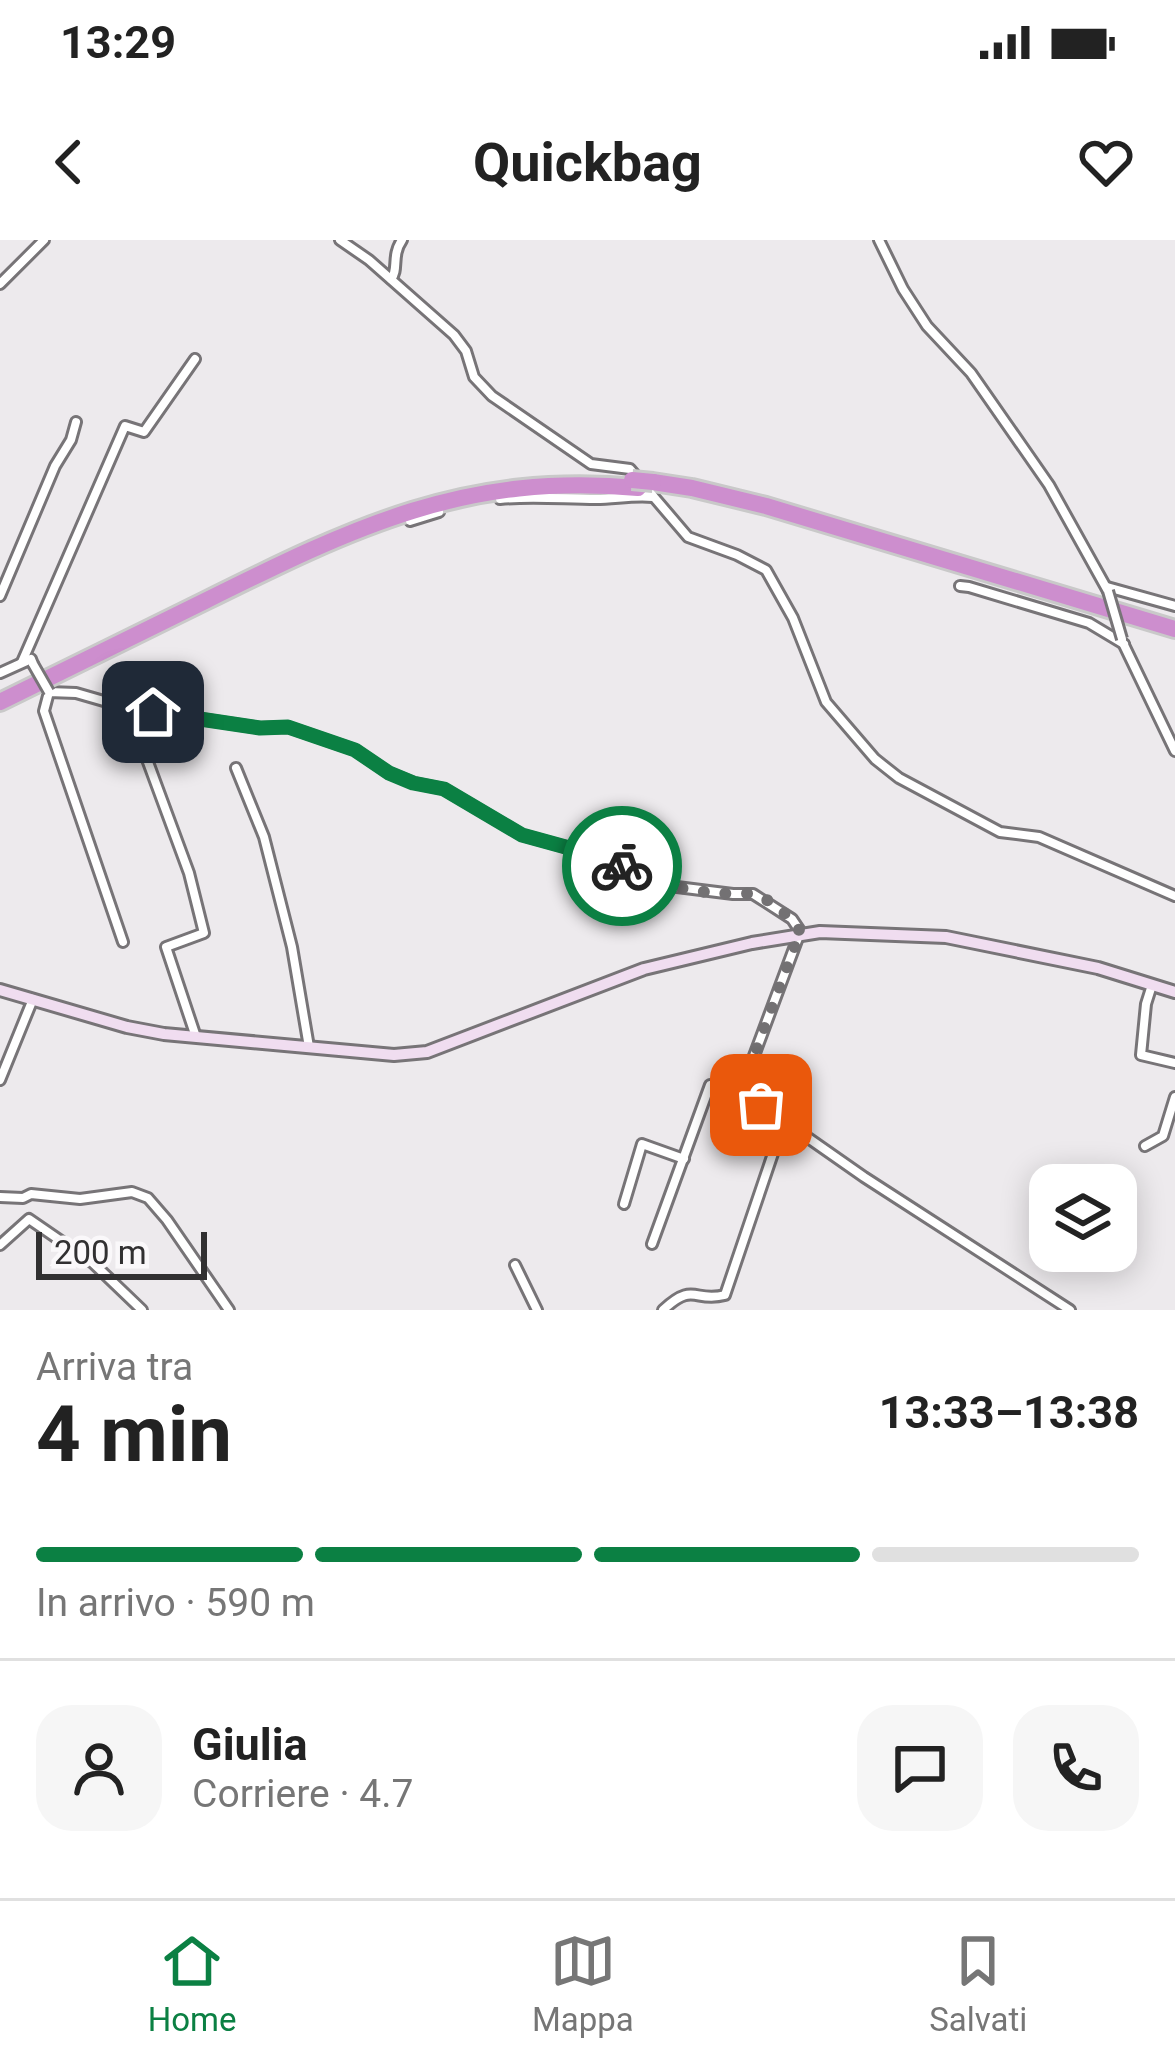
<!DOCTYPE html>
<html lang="it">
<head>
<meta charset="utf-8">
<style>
	body { margin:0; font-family:Roboto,sans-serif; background:#f6f6f6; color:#222; height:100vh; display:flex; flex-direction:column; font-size:45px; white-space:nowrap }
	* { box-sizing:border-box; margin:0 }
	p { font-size:39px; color:#767676 }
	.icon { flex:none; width:66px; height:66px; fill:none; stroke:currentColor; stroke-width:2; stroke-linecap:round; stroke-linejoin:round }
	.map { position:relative; height:1070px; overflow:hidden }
	.side { display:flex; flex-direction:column; background:#fff; flex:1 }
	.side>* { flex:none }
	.controls { position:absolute; left:1029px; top:924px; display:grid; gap:24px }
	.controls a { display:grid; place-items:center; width:108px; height:108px; border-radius:24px; background:#fff; box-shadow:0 6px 30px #0003; font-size:60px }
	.scale { position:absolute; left:36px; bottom:30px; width:171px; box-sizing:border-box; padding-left:12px; border:6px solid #313031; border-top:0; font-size:33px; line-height:42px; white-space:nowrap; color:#313031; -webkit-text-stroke:9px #faf8fa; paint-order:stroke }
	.pin { position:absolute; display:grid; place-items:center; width:102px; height:102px; color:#fff; margin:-51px; border-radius:24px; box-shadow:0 6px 18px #0006 }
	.courier { position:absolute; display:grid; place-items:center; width:120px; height:120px; margin:-60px; border:9px solid #0b8043; border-radius:50%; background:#fff; color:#222; box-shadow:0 3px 15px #0007 }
	.headline em { font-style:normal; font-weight:700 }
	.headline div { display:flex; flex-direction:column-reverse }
	.headline { display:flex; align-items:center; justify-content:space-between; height:204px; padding:0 36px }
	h1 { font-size:78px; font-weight:700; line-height:90px }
	.bar { display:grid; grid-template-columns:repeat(4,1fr); gap:18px 12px; align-content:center; height:144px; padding:0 36px }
	.bar i { height:15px; border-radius:9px; background:#e0e0e0 }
	.bar .active { background:#0b8043 }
	.bar p { grid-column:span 4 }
	.line { display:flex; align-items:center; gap:30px; padding:0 36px; border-top:3px solid #e0e0e0 }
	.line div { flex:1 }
	.round { display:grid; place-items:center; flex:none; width:126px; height:126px; border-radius:36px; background:#f6f6f6 }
	.status { display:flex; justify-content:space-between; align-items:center; height:84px; padding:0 60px; background:#fff; direction:ltr }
	.status svg { height:33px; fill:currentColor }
	header { display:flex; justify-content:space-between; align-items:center; height:156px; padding:0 36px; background:#fff; font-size:54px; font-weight:700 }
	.tabs { display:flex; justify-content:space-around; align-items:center; height:168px; border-top:3px solid #e0e0e0; background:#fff; font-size:33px; color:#767676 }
	.tabs a { display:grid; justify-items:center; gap:6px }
	.tabs .active { color:#0b8043 }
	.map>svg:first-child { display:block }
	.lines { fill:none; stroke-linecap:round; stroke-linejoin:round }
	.street-casing { stroke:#777477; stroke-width:14 }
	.secondary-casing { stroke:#777477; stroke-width:16 }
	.highway-casing { stroke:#c9c9c9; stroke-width:22 }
	.street { stroke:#fff; stroke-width:8 }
	.secondary { stroke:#f0ddf0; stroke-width:10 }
	.highway { stroke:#cd8ece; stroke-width:16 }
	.street-bridge-casing { stroke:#777477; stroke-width:14; stroke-linecap:butt }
	.highway-bridge-casing { stroke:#c9c9c9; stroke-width:22; stroke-linecap:butt }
	.street-bridge { stroke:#fff; stroke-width:8 }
	.highway-bridge { stroke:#cd8ece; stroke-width:16 }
	.done { stroke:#737173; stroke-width:12; stroke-dasharray:0 21.6 }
	.route { stroke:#0b8043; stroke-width:15 }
</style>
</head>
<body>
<div class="status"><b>13:29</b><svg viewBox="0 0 49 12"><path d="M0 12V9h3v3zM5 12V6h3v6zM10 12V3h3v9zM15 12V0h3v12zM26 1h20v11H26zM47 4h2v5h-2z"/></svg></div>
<header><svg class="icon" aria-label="back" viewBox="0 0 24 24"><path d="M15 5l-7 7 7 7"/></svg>Quickbag<svg class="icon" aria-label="heart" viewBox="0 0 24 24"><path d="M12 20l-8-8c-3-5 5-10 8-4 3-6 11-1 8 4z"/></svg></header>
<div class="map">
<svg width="1175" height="1070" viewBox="0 0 1175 1070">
	<rect width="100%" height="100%" fill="#edeaed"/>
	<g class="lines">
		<!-- street casing -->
		<g class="street-casing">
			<g id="street">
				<path d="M340 0 369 20 454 95 466 111 474 137 492 156 591 224 630 229 688 297 737 315 766 330 793 378 826 462 875 519 899 538 1000 592 1039 597 1175 656"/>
				<path d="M879 0 903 49 927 86 971 133 1049 245 1108 351"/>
				<path d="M391 39C399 30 391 16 402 0"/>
				<path d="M0 44 44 0"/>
				<path d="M500 259C532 256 564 259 596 259 615 259 633 255 653 257"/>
				<path d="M410 281 439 272"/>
				<path d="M960 346 969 347 1089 383 1124 404"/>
				<path d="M1107 347 1175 366"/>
				<path d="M0 356 55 226 71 200 76 182"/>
				<path d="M1124 405 1175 511"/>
				<path d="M22 422 125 186 144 192 195 119"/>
				<path d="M0 433 31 419 33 424"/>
				<path d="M128 468 189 633 204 693 166 707 196 797"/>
				<path d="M236 528 264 597 292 707 309 807"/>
				<path d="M123 702 44 471 49 452 76 453 128 468 260 488 288 487 355 510 389 533 414 543 444 549 522 595 613 620 643 638 669 646 733 654H753L792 679 802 694"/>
				<path d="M1152 745 1146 764 1141 815 1175 823"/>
				<path d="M0 840 33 759"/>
				<path d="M739 856 799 695"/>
				<path d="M1145 906 1163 896 1175 857"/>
				<path d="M0 957 23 958 31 954 80 959 132 952 148 958 167 980 229 1070"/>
				<path d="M624 964 642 904 684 919"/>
				<path d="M652 1004 710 845 761 865 864 937 1070 1070"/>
				<path d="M0 1005 29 979 93 1023 142 1070"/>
				<path d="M515 1025 537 1070"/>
				<path d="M663 1070C694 1041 694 1063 725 1055L784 881"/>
			</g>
		</g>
		<!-- secondary casing -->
		<g class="secondary-casing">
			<path id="secondary" d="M0 750 127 787 164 794 394 815 427 812 644 729 752 703 820 692 946 697 1098 728 1175 752"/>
		</g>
		<!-- highway casing -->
		<g class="highway-casing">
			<g id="highway">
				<path d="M653 242 692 248 766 266 1175 389"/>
				<path d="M0 462C68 428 137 395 205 361 354 287 466 232 638 248"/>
			</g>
		</g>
		<!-- street -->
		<use href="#street" class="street"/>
		<!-- secondary -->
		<use href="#secondary" class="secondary"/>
		<!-- highway -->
		<use href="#highway" class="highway"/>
		<!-- street-bridge casing -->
		<g class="street-bridge-casing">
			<g id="street-bridge">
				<path d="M1108 351 1122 399"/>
				<path d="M33 424 49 452"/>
			</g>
		</g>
		<!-- highway-bridge casing -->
		<g class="highway-bridge-casing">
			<path id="highway-bridge" d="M632 240 653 242"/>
		</g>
		<!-- street-bridge -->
		<use href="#street-bridge" class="street-bridge"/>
		<!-- highway-bridge -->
		<use href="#highway-bridge" class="highway-bridge"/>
	</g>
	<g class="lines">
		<!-- done -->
		<path class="done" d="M622 626C656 646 693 652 732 654 738 654 745 653 751 654 772 658 791 678 802 694L799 695 739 856 761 865"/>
		<!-- route -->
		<path class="route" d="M153 472 260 488 288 487 355 510 389 533 413 543 444 549 522 595 613 620 622 626"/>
	</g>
</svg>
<div class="controls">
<a><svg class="icon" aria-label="layers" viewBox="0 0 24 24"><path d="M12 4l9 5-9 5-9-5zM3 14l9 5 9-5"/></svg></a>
</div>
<div class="scale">200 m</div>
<div class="pin" style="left:761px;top:865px;background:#ea580c"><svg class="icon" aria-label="bag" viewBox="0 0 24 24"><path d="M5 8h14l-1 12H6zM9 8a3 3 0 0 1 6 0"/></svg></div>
<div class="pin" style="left:153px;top:472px;background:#1f2937"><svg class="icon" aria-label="home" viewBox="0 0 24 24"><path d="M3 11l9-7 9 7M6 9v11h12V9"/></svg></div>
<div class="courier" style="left:622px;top:626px"><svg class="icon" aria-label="bike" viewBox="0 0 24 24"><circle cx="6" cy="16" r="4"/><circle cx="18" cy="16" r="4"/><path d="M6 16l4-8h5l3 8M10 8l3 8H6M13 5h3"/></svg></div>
</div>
<section class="side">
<div class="headline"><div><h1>4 min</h1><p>Arriva tra</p></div><em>13:33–13:38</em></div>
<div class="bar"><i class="active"></i><i class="active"></i><i class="active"></i><i></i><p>In arrivo · 590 m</p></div>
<div class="line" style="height:216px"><a class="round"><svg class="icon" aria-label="person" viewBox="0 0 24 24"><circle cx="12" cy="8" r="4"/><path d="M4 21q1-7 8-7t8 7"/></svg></a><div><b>Giulia</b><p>Corriere · 4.7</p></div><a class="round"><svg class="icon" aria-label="chat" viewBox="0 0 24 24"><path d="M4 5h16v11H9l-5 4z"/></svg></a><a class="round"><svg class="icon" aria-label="phone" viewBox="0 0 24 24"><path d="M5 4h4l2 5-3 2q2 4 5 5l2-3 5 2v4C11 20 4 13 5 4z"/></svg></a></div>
</section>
<nav class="tabs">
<a class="active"><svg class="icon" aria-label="home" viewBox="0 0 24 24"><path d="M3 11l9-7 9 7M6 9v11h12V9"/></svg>Home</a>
<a><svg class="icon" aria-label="map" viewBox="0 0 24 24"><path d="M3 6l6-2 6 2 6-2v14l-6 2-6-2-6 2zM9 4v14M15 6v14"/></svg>Mappa</a>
<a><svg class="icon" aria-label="saved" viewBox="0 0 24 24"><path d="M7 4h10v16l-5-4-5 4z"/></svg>Salvati</a>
</nav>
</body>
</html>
